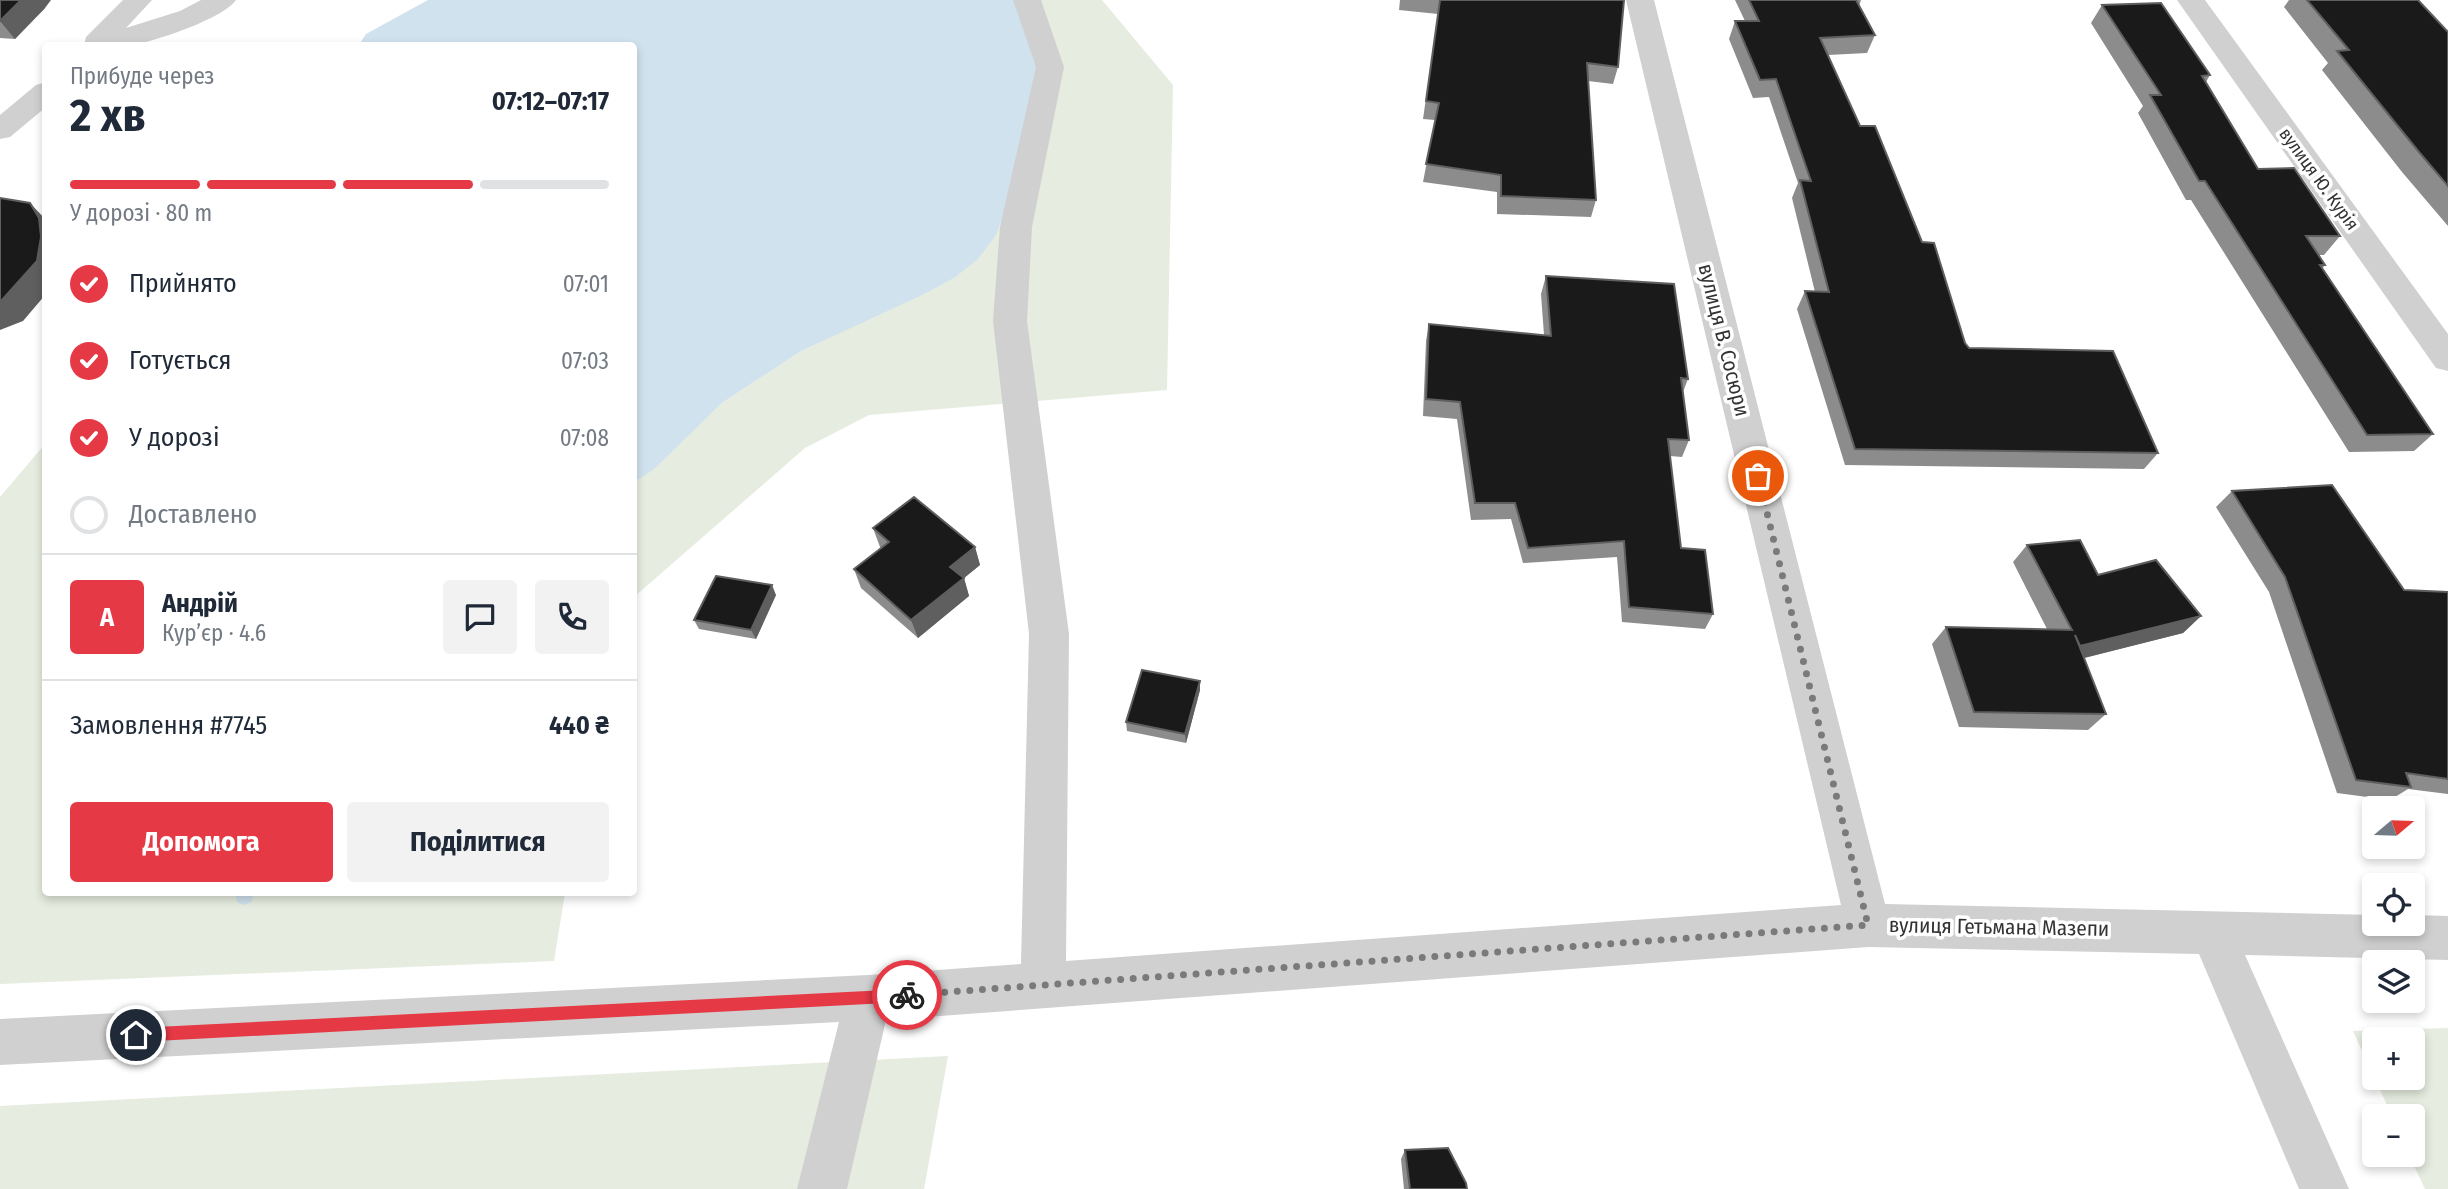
<!DOCTYPE html>
<html lang="uk">
<head>
<meta charset="utf-8">
<style>
	body { margin:0; font-family:"Fira Sans Condensed",sans-serif; background:#f2f2f3; color:#1f2937; height:100vh; display:flex; flex-direction:column; font-size:26px; white-space:nowrap }
	* { box-sizing:border-box; margin:0 }
	p { font-size:23px; color:#747a83 }
	.icon { flex:none; width:38px; height:38px; fill:none; stroke:currentColor; stroke-width:2; stroke-linecap:round; stroke-linejoin:round }
	.map { position:relative; flex:1; overflow:hidden }
	.sheet { position:absolute; left:42px; top:42px; width:595px; height:854px; display:flex; flex-direction:column; background:#fff; border-radius:7px; box-shadow:0 4px 10px #0003 }
	.sheet>* { flex:none }
	.needle { width:46px; rotate:71deg }
	.fabs { position:absolute; left:2362px; top:796px; display:grid; gap:14px }
	.fabs a { display:grid; place-items:center; width:63px; height:63px; border-radius:7px; background:#fff; box-shadow:0 4px 10px #0003; font-size:35px }
	.pin { position:absolute; display:grid; place-items:center; width:60px; height:60px; color:#fff; margin:-30px; border:4px solid #fff; border-radius:50%; box-shadow:0 2px 7px #0007 }
	.courier { position:absolute; display:grid; place-items:center; width:70px; height:70px; margin:-35px; border:5px solid #e63946; border-radius:50%; background:#fff; color:#222; box-shadow:0 2px 9px #0007 }
	.headline em { font-style:normal; font-weight:700 }
	.headline div { display:flex; flex-direction:column-reverse }
	.headline { display:flex; align-items:center; justify-content:space-between; height:119px; padding:0 28px }
	h1 { font-size:46px; font-weight:700; line-height:52px }
	.bar { display:grid; grid-template-columns:repeat(4,1fr); gap:10px 7px; align-content:center; height:84px; padding:0 28px }
	.bar i { height:9px; border-radius:5px; background:#e0e1e3 }
	.bar .active { background:#e63946 }
	.bar p { grid-column:span 4 }
	.line { display:flex; align-items:center; gap:18px; padding:0 28px; border-top:2px solid #e0e1e3 }
	.line div { flex:1 }
	.round { display:grid; place-items:center; flex:none; width:74px; height:74px; border-radius:7px; background:#f2f2f3 }
	ol { padding:0 28px; list-style:none }
	li { display:flex; align-items:center; gap:21px; height:77px }
	li p { margin-inline-start:auto }
	li .icon { padding:7px; border-radius:50%; background:#e63946; color:#fff; stroke-width:4 }
	li:last-child { color:#747a83 }
	li i { width:38px; height:38px; border:4px solid #e0e1e3; border-radius:50% }
	.button { display:flex; gap:14px; margin-top:auto; padding:14px 28px }
	.button a { flex:1; height:80px; border-radius:7px; background:#e63946; color:#fff; font-size:28px; font-weight:700; line-height:80px; text-align:center }
	.button a+a { background:#f2f2f3; color:#1f2937 }
	.map>svg:first-child { display:block }
	.green { fill:#e6ecdf; fill-rule:evenodd }
	.water { fill:#cfe2ee }
	.lines { fill:none; stroke-linecap:round; stroke-linejoin:round }
	.stream { fill:#cfe2ee; fill-rule:evenodd }
	.minor { fill:#d0d0d0; fill-rule:evenodd }
	.wall { fill:#8c8c8c }
	.shaded-wall { fill:#5f5f5f }
	.building { fill:#1a1a1a; stroke:#5f5f5f; stroke-width:2 }
	.route { fill:#e63946 }
	.done { stroke:#7a7a7a; stroke-width:7; stroke-dasharray:0 12.6 }
	.labels { text-anchor:middle; dominant-baseline:central; stroke-width:7; stroke-linejoin:round; paint-order:stroke }
	.far-street-label { font-size:18px; fill:#333; stroke:#fff }
	.street-label { font-size:21px; fill:#333; stroke:#fff }
</style>
</head>
<body>
<div class="map">
<svg width="2448" height="1189" viewBox="0 0 2448 1189">
	<rect width="100%" height="100%" fill="#fff"/>
	<!-- green -->
	<g class="green">
		<path d="M1015 0H1102L1173 85 1167 390 869 415 805 448 634 597V482L653 469 722 403 801 351 954 278Z"/>
		<path d="M45 444 46 892 565 893 554 961 0 984V497Z"/>
		<path d="M2448 1028V1189H2425L2409 1155H2413V1116H2392L2353 1031ZM2375 1040H2413V1078H2375Z"/>
		<path d="M948 1056 924 1189H0V1106Z"/>
	</g>
	<!-- water -->
	<path class="water" d="M428 0H1015L1039 75 1006 208 996 235 978 259 954 278 922 295 801 351 722 403 653 470 634 482V46H358L366 34Z"/>
	<g class="lines">
		<!-- stream -->
		<path class="stream" d="M235 892H255L251 902 244 905 237 902Z"/>
		<!-- minor -->
		<g class="minor">
			<path d="M123 0H152L126 28 180 11 201 0H236C223 19 151 43 127 46 113 47 98 46 84 46L86 37Z"/>
			<path d="M1013 0H1041L1064 67 1032 227 1027 321 1069 634 1066 961 1841 905 1626 0H1654L1885 904 2375 915V924H2413V915L2448 916V960L2245 955 2349 1189H2299L2199 954 1868 947 886 1020 847 1189H797L839 1022 0 1065V1019L868 975 1021 964 1029 634 993 321 1000 227 1036 67Z"/>
			<path d="M2177 0H2205L2448 334V371L2436 368Z"/>
			<path d="M46 82V107L10 137 0 139V115L36 85Z"/>
		</g>
	</g>
	<!-- wall -->
	<g class="wall">
		<path d="M0 0 45 8 15 39 0 38Z"/>
		<path d="M1400 0H1624L1618 67 1613 84 1588 81 1596 200 1591 217 1497 214V192L1423 182 1435 120 1423 119 1438 14 1399 10Z"/>
		<path d="M1735 0H1861L1859 6 1875 35 1867 53 1828 55 1860 126 1922 242 1965 343 1969 348 2158 453 2144 469 1845 465 1797 309 1805 291 1815 292 1792 198 1798 183 1769 97 1753 98 1729 39 1735 21H1745Z"/>
		<path d="M2289 0H2418L2448 32V226L2402 172 2322 70 2328 63 2284 7Z"/>
		<path d="M2102 5 2210 75 2206 82 2258 169 2340 236 2324 255H2318L2325 265 2322 269 2433 434 2414 451 2349 452 2191 200H2186L2138 113 2143 106 2091 23Z"/>
		<path d="M1546 276 1688 379 1683 392 1689 440 1682 457 1670 456 1681 548 1713 614 1705 629 1622 622 1617 557 1523 563 1511 519 1471 520 1457 419 1423 416 1426 341 1429 324 1544 335 1541 294Z"/>
		<path d="M2232 491 2404 590 2448 592V794L2408 789 2390 800 2337 793 2269 592 2216 507Z"/>
		<path d="M873 528 975 547 980 565 964 578 969 596 918 638 861 588 854 569 881 548 880 547Z"/>
		<path d="M2027 545 2098 575 2201 616 2183 633 2084 658 2106 714 2088 730 1959 727 1932 644 1946 627 2047 629 2013 562Z"/>
		<path d="M776 595 756 639 699 629 694 620Z"/>
		<path d="M1200 681V690L1186 743 1127 731 1126 722Z"/>
		<path d="M1405 1150 1467 1189H1404L1401 1159Z"/>
	</g>
	<!-- shaded-wall -->
	<g class="shaded-wall">
		<path d="M21 0H51L45 8 15 39 0 21Z"/>
		<path d="M30 203 46 220V294L23 321 0 330V301Z"/>
		<path d="M975 547 980 565 964 578 969 596 918 638 911 620 950 567Z"/>
		<path d="M772 585 776 595 756 639 751 630Z"/>
		<path d="M2201 616 2183 633 2064 663 2080 646Z"/>
		<path d="M1200 681V690L1186 743 1185 734Z"/>
	</g>
	<!-- building -->
	<g class="building">
		<path d="M0 0H21L0 21Z"/>
		<path d="M1440 0H1624L1618 67 1587 63 1596 200 1501 196V175L1426 164 1439 103 1426 101Z"/>
		<path d="M1749 0H1856L1875 35 1820 38 1860 126H1875L1922 242 1934 243 1965 343 1969 348 2113 351 2158 453 1855 449 1805 291 1829 292 1800 180 1811 181 1776 79 1760 80 1735 21H1759Z"/>
		<path d="M2307 0H2418L2448 32V186L2419 152 2337 51 2349 50Z"/>
		<path d="M2161 3 2210 75 2202 76 2258 169 2294 168 2340 236H2306L2325 265H2320L2433 434 2367 435 2205 181H2199L2150 95H2161L2102 5Z"/>
		<path d="M0 198 30 203 39 218 41 237 37 261 2 300 0 301Z"/>
		<path d="M1546 276 1674 284 1688 379 1681 378 1689 440 1668 439 1681 548 1705 550 1713 614 1629 607 1624 541 1528 548 1515 503H1475L1460 402 1426 399 1429 324 1551 336Z"/>
		<path d="M2332 485 2404 590 2448 592V779L2406 773 2411 787 2356 780 2285 577 2232 491Z"/>
		<path d="M914 497 975 547 950 567 964 578 911 620 854 569 889 542 873 528Z"/>
		<path d="M2080 540 2098 575 2156 560 2201 616 2080 646 2075 635 2106 714 1974 712 1946 627 2072 630 2027 545Z"/>
		<path d="M716 576 772 585 751 630 694 620Z"/>
		<path d="M1142 670 1200 681 1185 734 1126 722Z"/>
		<path d="M1448 1148 1466 1183 1467 1189H1410L1405 1150Z"/>
	</g>
	<!-- route -->
	<path class="route" d="M907 989 914 995 907 1002 136 1042 129 1035 136 1028Z"/>
	<g class="lines">
		<!-- done -->
		<path class="done" d="M907 995 1868 925 1758 476"/>
	</g>
	<g class="labels">
		<!-- far-street labels -->
		<g class="far-street-label">
			<text transform="translate(2319 179) rotate(54)">вулиця Ю. Курія</text>
		</g>
		<!-- street labels -->
		<g class="street-label">
			<text transform="translate(1724 340) rotate(76)">вулиця В. Сосюри</text>
			<text transform="translate(1999 927) rotate(1)">вулиця Гетьмана Мазепи</text>
		</g>
	</g>
</svg>
<div class="fabs">
<a><svg class="needle" viewBox="-14 -14 28 28"><path d="M0-13l5 13h-10z" fill="#e53935"/><path d="M0 13l5-13h-10z" fill="#747a83"/></svg></a>
<a><svg class="icon" aria-label="locate" viewBox="0 0 24 24"><circle cx="12" cy="12" r="6"/><path d="M12 2v4M12 18v4M2 12h4M18 12h4"/></svg></a>
<a><svg class="icon" aria-label="layers" viewBox="0 0 24 24"><path d="M12 4l9 5-9 5-9-5zM3 14l9 5 9-5"/></svg></a>
<a>+</a>
<a>−</a>
</div>
<div class="pin" style="left:1758px;top:476px;background:#ea580c"><svg class="icon" aria-label="bag" viewBox="0 0 24 24"><path d="M5 8h14l-1 12H6zM9 8a3 3 0 0 1 6 0"/></svg></div>
<div class="pin" style="left:136px;top:1035px;background:#1f2937"><svg class="icon" aria-label="home" viewBox="0 0 24 24"><path d="M3 11l9-7 9 7M6 9v11h12V9"/></svg></div>
<div class="courier" style="left:907px;top:995px"><svg class="icon" aria-label="bike" viewBox="0 0 24 24"><circle cx="6" cy="16" r="4"/><circle cx="18" cy="16" r="4"/><path d="M6 16l4-8h5l3 8M10 8l3 8H6M13 5h3"/></svg></div>
<section class="sheet">
<div class="headline"><div><h1>2 хв</h1><p>Прибуде через</p></div><em>07:12–07:17</em></div>
<div class="bar"><i class="active"></i><i class="active"></i><i class="active"></i><i></i><p>У дорозі · 80 m</p></div>
<ol>
<li><svg class="icon" aria-label="check" viewBox="0 0 24 24"><path d="M5 12l5 5 9-10"/></svg>Прийнято<p>07:01</p></li>
<li><svg class="icon" aria-label="check" viewBox="0 0 24 24"><path d="M5 12l5 5 9-10"/></svg>Готується<p>07:03</p></li>
<li><svg class="icon" aria-label="check" viewBox="0 0 24 24"><path d="M5 12l5 5 9-10"/></svg>У дорозі<p>07:08</p></li>
<li><i></i>Доставлено</li>
</ol>
<div class="line" style="height:126px"><b class="round" style="background:#e63946;color:#fff">А</b><div><b>Андрій</b><p>Кур’єр · 4.6</p></div><a class="round"><svg class="icon" aria-label="chat" viewBox="0 0 24 24"><path d="M4 5h16v11H9l-5 4z"/></svg></a><a class="round"><svg class="icon" aria-label="phone" viewBox="0 0 24 24"><path d="M5 4h4l2 5-3 2q2 4 5 5l2-3 5 2v4C11 20 4 13 5 4z"/></svg></a></div>
<div class="line" style="height:91px"><div>Замовлення #7745</div><b>440 ₴</b></div>
<div class="button"><a>Допомога</a><a>Поділитися</a></div>
</section>
</div>
</body>
</html>
